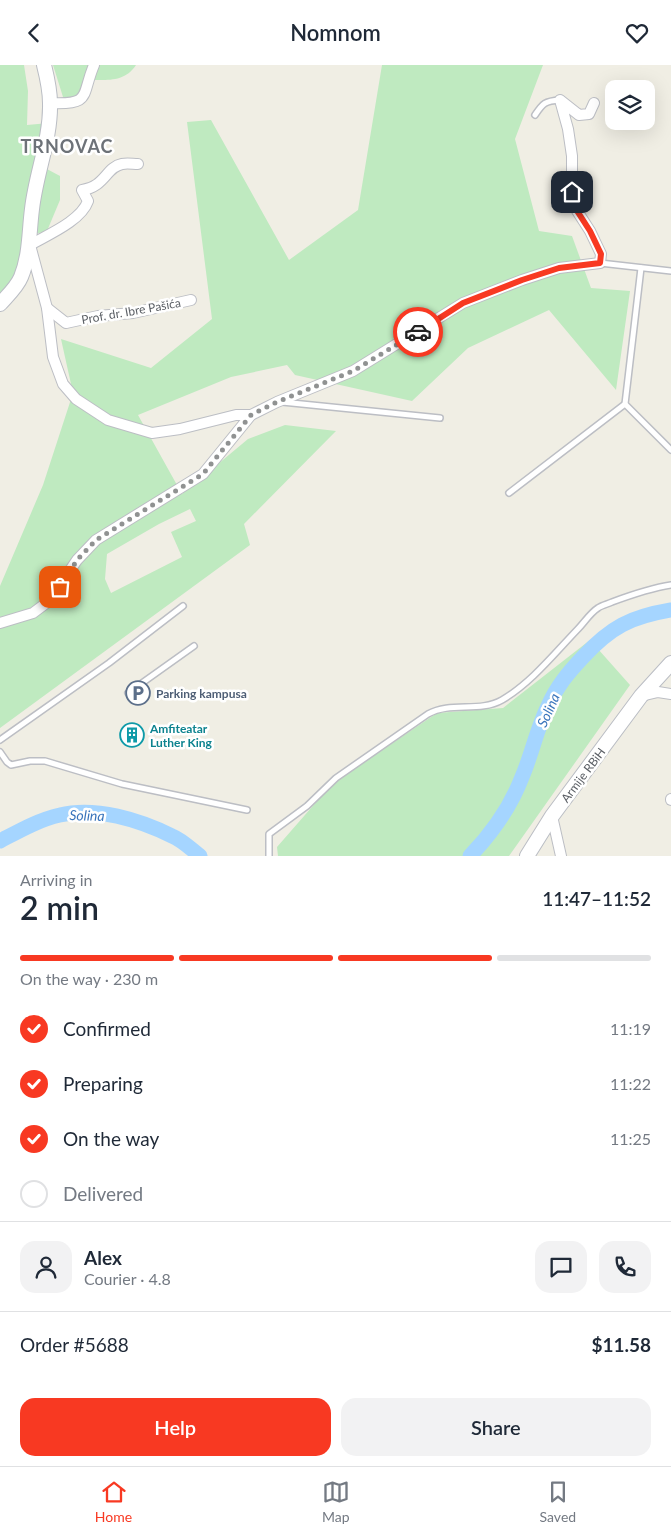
<!DOCTYPE html>
<html lang="en">
<head>
<meta charset="utf-8">
<style>
	body { margin:0; font-family:Lato,sans-serif; background:#f2f2f3; color:#1f2937; height:100vh; display:flex; flex-direction:column; font-size:19px; white-space:nowrap }
	* { box-sizing:border-box; margin:0 }
	p { font-size:16px; color:#747a83 }
	.icon { flex:none; width:28px; height:28px; fill:none; stroke:currentColor; stroke-width:2; stroke-linecap:round; stroke-linejoin:round }
	.map { position:relative; height:791px; overflow:hidden }
	.sheet { display:flex; flex-direction:column; background:#fff; flex:1 }
	.sheet>* { flex:none }
	.tools { position:absolute; left:605px; top:15px; display:grid; gap:10px }
	.tools a { display:grid; place-items:center; width:50px; height:50px; border-radius:10px; background:#fff; box-shadow:0 5px 20px #0002; font-size:25px }
	.pin { position:absolute; display:grid; place-items:center; width:42px; height:42px; color:#fff; margin:-21px; border-radius:10px; box-shadow:0 2px 8px #0006 }
	.courier { position:absolute; display:grid; place-items:center; width:50px; height:50px; margin:-25px; border:4px solid #f83922; border-radius:50%; background:#fff; color:#222; box-shadow:0 1px 6px #0007 }
	.overview em { font-style:normal; font-weight:600 }
	.overview div { display:flex; flex-direction:column-reverse }
	.overview { display:flex; align-items:center; justify-content:space-between; height:85px; padding:0 20px }
	h1 { font-size:32px; font-weight:600; line-height:38px }
	.bar { display:grid; grid-template-columns:repeat(4,1fr); gap:8px 5px; align-content:center; height:60px; padding:0 20px }
	.bar i { height:6px; border-radius:4px; background:#e0e1e3 }
	.bar .current { background:#f83922 }
	.bar p { grid-column:span 4 }
	.line { display:flex; align-items:center; gap:12px; padding:0 20px; border-top:1px solid #e0e1e3 }
	.line div { flex:1 }
	.round { display:grid; place-items:center; flex:none; width:52px; height:52px; border-radius:15px; background:#f2f2f3 }
	ol { padding:0 20px; list-style:none }
	li { display:flex; align-items:center; gap:15px; height:55px }
	li p { margin-inline-start:auto }
	li .icon { padding:5px; border-radius:50%; background:#f83922; color:#fff; stroke-width:4 }
	li:last-child { color:#747a83 }
	li i { width:28px; height:28px; border:2px solid #e0e1e3; border-radius:50% }
	.cta { display:flex; gap:10px; margin-top:auto; padding:10px 20px }
	.cta a { flex:1; height:58px; border-radius:15px; background:#f83922; color:#fff; font-size:20px; font-weight:600; line-height:58px; text-align:center }
	.cta a+a { background:#f2f2f3; color:#1f2937 }
	header { display:flex; justify-content:space-between; align-items:center; height:65px; padding:0 20px; background:#fff; font-size:22px; font-weight:600 }
	.dock { display:flex; justify-content:space-around; align-items:center; height:70px; border-top:1px solid #e0e1e3; background:#fff; font-size:14px; color:#747a83 }
	.dock a { display:grid; justify-items:center; gap:2px }
	.dock .current { color:#f83922 }
	.map>svg:first-child { display:block }
	.green { fill:#bfeac0; fill-rule:evenodd }
	.lines { fill:none; stroke-linecap:round; stroke-linejoin:round }
	.river { stroke:#a5d5ff; stroke-width:15 }
	.lane-casing { stroke:#bcbec4; stroke-width:8 }
	.street-casing { stroke:#bcbec4; stroke-width:12 }
	.secondary-casing { stroke:#babdc4; stroke-width:16 }
	.path { stroke:#96c9a6; stroke-width:1; stroke-dasharray:5 2.5; stroke-linecap:butt }
	.lane { stroke:#fff; stroke-width:5 }
	.street { stroke:#fff; stroke-width:10 }
	.secondary { stroke:#fff; stroke-width:14 }
	.done { stroke:#909292; stroke-width:5; stroke-dasharray:0 9 }
	.route { stroke:#f83922; stroke-width:6 }
	.labels { text-anchor:middle; dominant-baseline:central; stroke-width:5; stroke-linejoin:round; paint-order:stroke }
	.street-label { font-size:12px; fill:#5c6066; stroke:#fff }
	.service-label { font-size:12px; font-weight:bold; fill:#4e5e75; stroke:#fff; text-anchor:start }
	.culture-label { font-size:12px; font-weight:bold; fill:#0d838f; stroke:#fff; text-anchor:start }
	.water-label { font-size:14px; font-style:italic; fill:#3974bb; stroke:#fff }
	.district-label { font-size:18px; font-weight:bold; letter-spacing:1px; fill:#6d7278; stroke:#fff }
</style>
</head>
<body>
<header><svg class="icon" aria-label="back" viewBox="0 0 24 24"><path d="M15 5l-7 7 7 7"/></svg>Nomnom<svg class="icon" aria-label="heart" viewBox="0 0 24 24"><path d="M12 20l-8-8c-3-5 5-10 8-4 3-6 11-1 8 4z"/></svg></header>
<div class="map">
<svg width="671" height="791" viewBox="0 0 671 791">
	<rect width="100%" height="100%" fill="#f0eee4"/>
	<!-- green -->
	<g class="green">
		<path d="M0 0H24L28 26 27 60 49 58 30 180 0 239Z"/>
		<path d="M53 0H136C125 17 108 15 90 15L86 29 73 35 63 32Z"/>
		<path d="M382 0H543L515 74 539 166 572 171 591 223 630 226 616 325 549 245 468 283 412 336 295 310 287 300 231 312 138 350 182 429 248 374 285 360 336 366 244 459 250 480 0 663V521L43 420 73 328 61 274 151 303 212 254 187 57 211 55 289 195 358 145ZM190 444 196 456 171 467 182 492 111 528 105 514 107 489 159 459Z"/>
		<path d="M45 103 60 111V135L47 166 35 169Z"/>
		<path d="M590 575 630 620 509 791H278L277 782 332 719 437 648 503 643Z"/>
	</g>
	<g class="lines">
		<!-- river -->
		<g class="river">
			<path d="M0 776C19 766 38 755 60 750 95 741 140 755 172 771 182 775 191 784 200 791"/>
			<path d="M470 791C491 769 511 741 522 712 532 689 537 663 548 641 557 621 568 608 583 592 611 562 630 552 671 545"/>
		</g>
		<!-- lane casing -->
		<g class="lane-casing">
			<g id="lane">
				<path d="M535 50C543 38 545 36 560 35"/>
				<path d="M600 198 671 206"/>
				<path d="M641 203 625 339 671 385"/>
				<path d="M282 337 440 353"/>
				<path d="M509 428 625 339"/>
				<path d="M128 628 194 581"/>
				<path d="M0 675 109 598 183 541"/>
				<path d="M0 687 7 697 11 700 30 696H45L122 719 247 745"/>
				<path d="M269 791V769L307 741 336 713 428 649C451 636 479 648 502 635 531 618 554 589 577 565 584 558 590 548 598 543 602 540 608 539 612 537 631 530 651 523 671 520"/>
			</g>
		</g>
		<!-- street casing -->
		<g class="street-casing">
			<g id="street">
				<path d="M50 38C92 40 81 31 94 0"/>
				<path d="M138 99C133 99 127 98 122 99 106 102 105 122 82 125L88 136C81 156 47 170 30 180L47 243 53 292 63 319 76 334 108 355 152 368 180 364 236 350H251"/>
				<path d="M47 243 66 258 98 251 133 248 191 235"/>
				<path d="M0 558 33 548 49 536 77 495 96 475 203 409 251 350 277 337 353 306 463 238 522 215 559 203 600 198 601 189 590 166 572 138V91L568 64 560 35 579 50 589 49 594 38"/>
				<path d="M641 631 658 627 671 629"/>
				<path d="M671 735V734"/>
				<path d="M552 751 561 791"/>
			</g>
		</g>
		<!-- secondary casing -->
		<g class="secondary-casing">
			<g id="secondary">
				<path d="M0 239C8 230 17 222 21 212 30 190 29 167 32 144 36 108 51 74 50 38 50 25 47 12 44 0"/>
				<path d="M527 791 552 751 641 631 671 598"/>
			</g>
		</g>
		<!-- path -->
		<path class="path" d="M167 625 210 635"/>
		<!-- lane -->
		<use href="#lane" class="lane"/>
		<!-- street -->
		<use href="#street" class="street"/>
		<!-- secondary -->
		<use href="#secondary" class="secondary"/>
	</g>
	<g class="lines">
		<!-- done -->
		<path class="done" d="M60 522 77 495 96 475 203 409 251 350 277 337 353 306 418 267"/>
		<!-- route -->
		<path class="route" d="M418 267 463 238 522 215 559 203 600 198 601 189 590 166 572 138V127"/>
	</g>
	<!-- icons -->
	<defs>
		<g id="parking-ring" transform="scale(1.25)"><circle r="9.5" fill="#fff" stroke="#5c6f8a" stroke-width="1.5"/><path d="M-3.5-5.5H1a3.5 3.5 0 0 1 0 7H-1V5.5H-3.5ZM-1-3.4V-.6H.8a1.4 1.4 0 0 0 0-2.8Z" fill="#5c6f8a"/></g>
		<g id="building-ring" transform="scale(1.25)"><circle r="9.5" fill="#fff" stroke="#0f9aa8" stroke-width="1.5"/><path d="M-4-6H4V6H1V3H-1V6H-4ZM-2.5-4.3h1.7v1.8h-1.7ZM.8-4.3h1.7v1.8H.8ZM-2.5-1h1.7V.8h-1.7ZM.8-1h1.7V.8H.8Z" fill="#0f9aa8"/></g>
	</defs>
	<g fill-rule="evenodd">
		<use href="#parking-ring" x="138" y="628"/>
		<use href="#building-ring" x="132" y="670"/>
	</g>
	<g class="labels">
		<!-- street labels -->
		<g class="street-label">
			<text transform="translate(131 246) rotate(-10)">Prof. dr. Ibre Pašića</text>
			<text transform="translate(583 710) rotate(-53)">Armije RBiH</text>
		</g>
		<!-- service labels -->
		<g class="service-label">
			<text x="156" y="628">Parking kampusa</text>
		</g>
		<!-- culture labels -->
		<g class="culture-label">
			<text x="150" y="663">Amfiteatar<tspan x="150" dy="14">Luther King</tspan></text>
		</g>
		<!-- water labels -->
		<g class="water-label">
			<text transform="translate(548 645) rotate(-66)">Solina</text>
			<text transform="translate(87 750) rotate(2)">Solina</text>
		</g>
		<!-- district labels -->
		<g class="district-label">
			<text x="67" y="81">TRNOVAC</text>
		</g>
	</g>
</svg>
<div class="tools">
<a><svg class="icon" aria-label="layers" viewBox="0 0 24 24"><path d="M12 4l9 5-9 5-9-5zM3 14l9 5 9-5"/></svg></a>
</div>
<div class="pin" style="left:60px;top:522px;background:#ea580c"><svg class="icon" aria-label="bag" viewBox="0 0 24 24"><path d="M5 8h14l-1 12H6zM9 8a3 3 0 0 1 6 0"/></svg></div>
<div class="pin" style="left:572px;top:127px;background:#1f2937"><svg class="icon" aria-label="home" viewBox="0 0 24 24"><path d="M3 11l9-7 9 7M6 9v11h12V9"/></svg></div>
<div class="courier" style="left:418px;top:267px"><svg class="icon" aria-label="car" viewBox="0 0 24 24"><path d="M5 17H2v-5l4-1 3-4h7l3 4 3 1v5h-3M9 17h6M6 11h13"/><circle cx="7" cy="17" r="2"/><circle cx="17" cy="17" r="2"/></svg></div>
</div>
<section class="sheet">
<div class="overview"><div><h1>2 min</h1><p>Arriving in</p></div><em>11:47–11:52</em></div>
<div class="bar"><i class="current"></i><i class="current"></i><i class="current"></i><i></i><p>On the way · 230 m</p></div>
<ol>
<li><svg class="icon" aria-label="check" viewBox="0 0 24 24"><path d="M5 12l5 5 9-10"/></svg>Confirmed<p>11:19</p></li>
<li><svg class="icon" aria-label="check" viewBox="0 0 24 24"><path d="M5 12l5 5 9-10"/></svg>Preparing<p>11:22</p></li>
<li><svg class="icon" aria-label="check" viewBox="0 0 24 24"><path d="M5 12l5 5 9-10"/></svg>On the way<p>11:25</p></li>
<li><i></i>Delivered</li>
</ol>
<div class="line" style="height:90px"><a class="round"><svg class="icon" aria-label="person" viewBox="0 0 24 24"><circle cx="12" cy="8" r="4"/><path d="M4 21q1-7 8-7t8 7"/></svg></a><div><b>Alex</b><p>Courier · 4.8</p></div><a class="round"><svg class="icon" aria-label="chat" viewBox="0 0 24 24"><path d="M4 5h16v11H9l-5 4z"/></svg></a><a class="round"><svg class="icon" aria-label="phone" viewBox="0 0 24 24"><path d="M5 4h4l2 5-3 2q2 4 5 5l2-3 5 2v4C11 20 4 13 5 4z"/></svg></a></div>
<div class="line" style="height:65px"><div>Order #5688</div><b>$11.58</b></div>
<div class="cta"><a>Help</a><a>Share</a></div>
</section>
<nav class="dock">
<a class="current"><svg class="icon" aria-label="home" viewBox="0 0 24 24"><path d="M3 11l9-7 9 7M6 9v11h12V9"/></svg>Home</a>
<a><svg class="icon" aria-label="map" viewBox="0 0 24 24"><path d="M3 6l6-2 6 2 6-2v14l-6 2-6-2-6 2zM9 4v14M15 6v14"/></svg>Map</a>
<a><svg class="icon" aria-label="saved" viewBox="0 0 24 24"><path d="M7 4h10v16l-5-4-5 4z"/></svg>Saved</a>
</nav>
</body>
</html>
